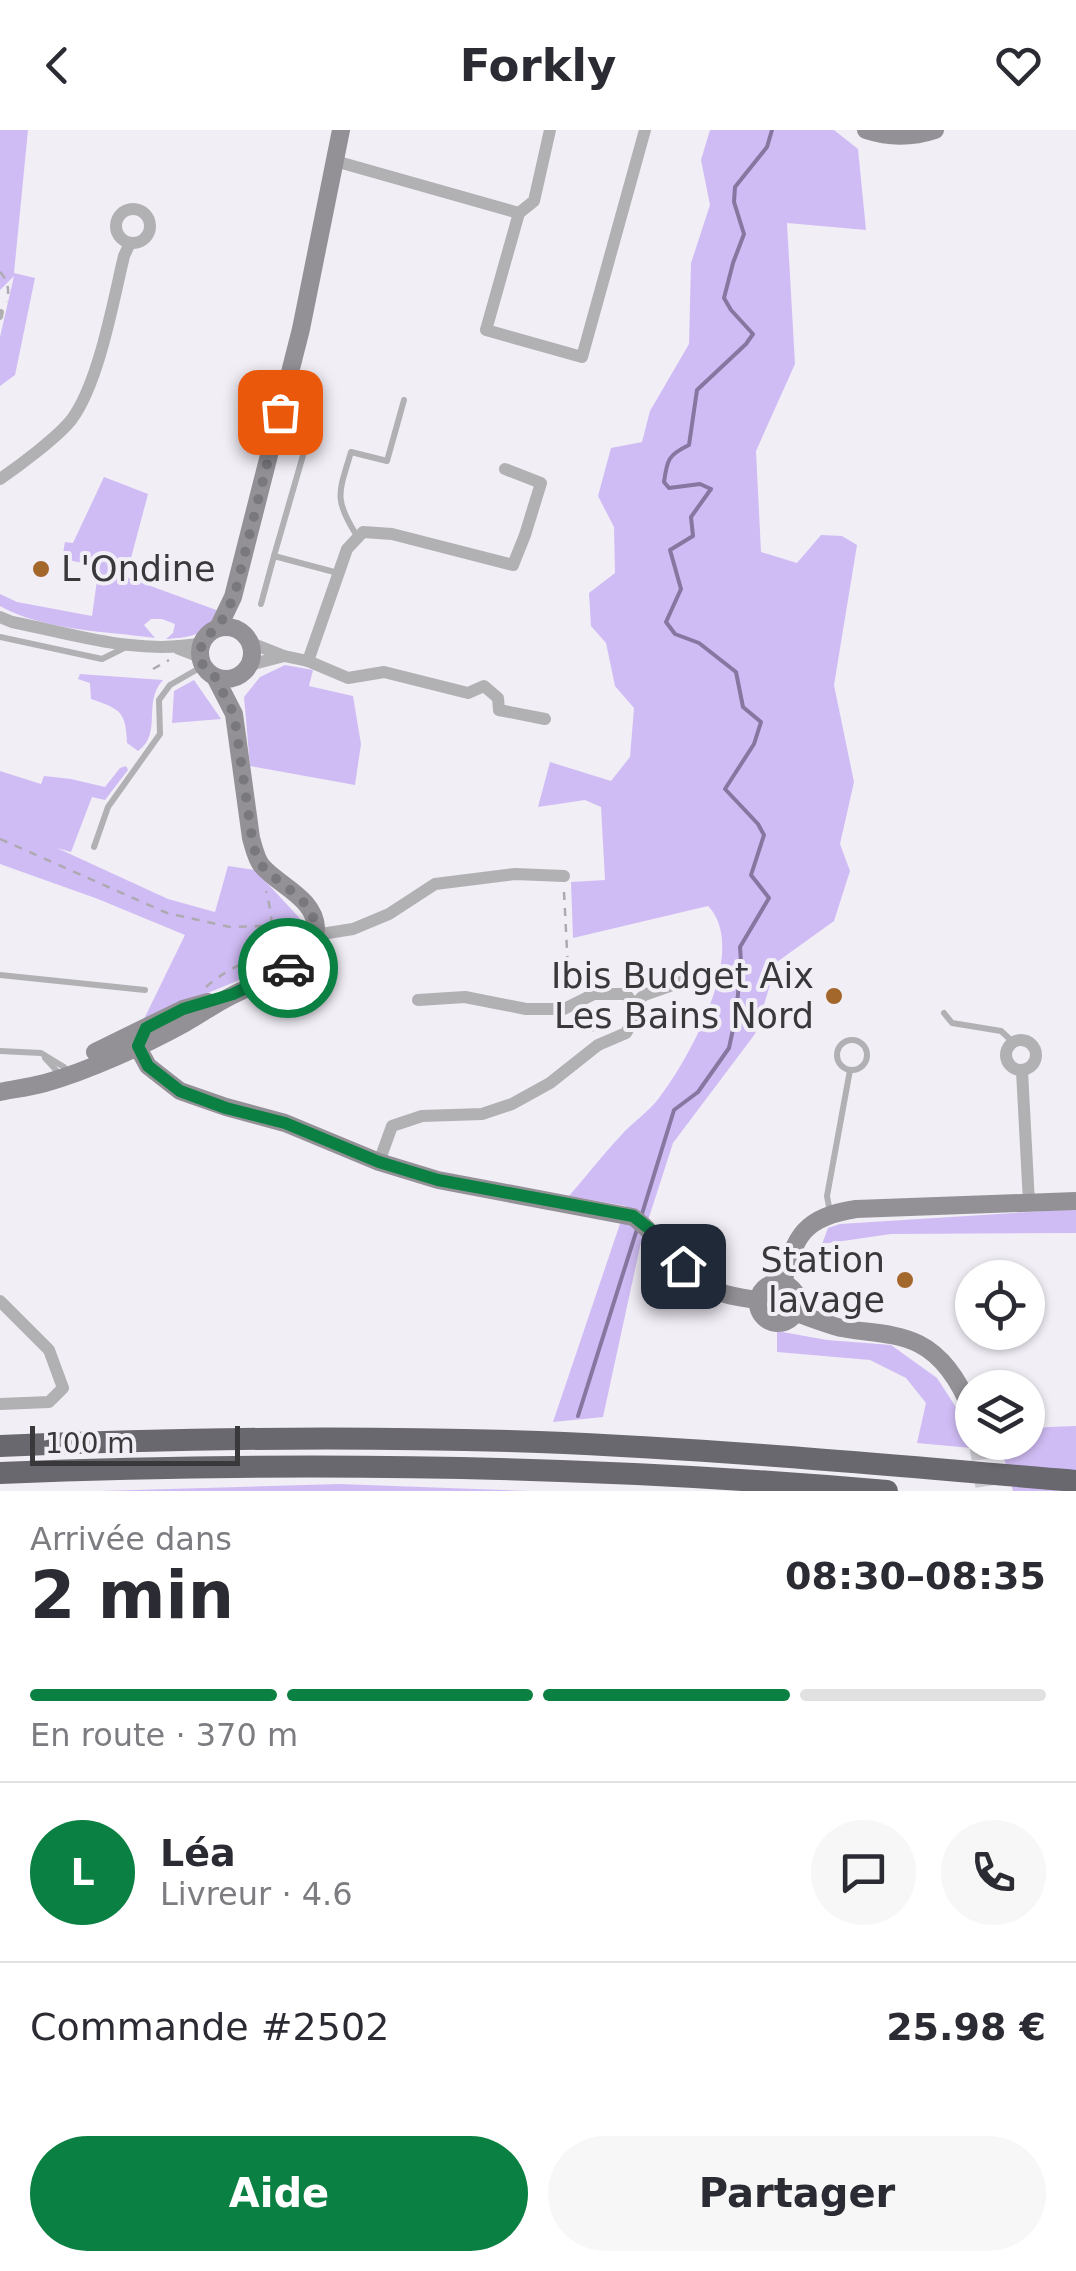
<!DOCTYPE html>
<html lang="fr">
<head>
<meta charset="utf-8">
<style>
	body { margin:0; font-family:"DejaVu Sans",sans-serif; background:#f7f7f7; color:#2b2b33; height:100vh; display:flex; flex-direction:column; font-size:38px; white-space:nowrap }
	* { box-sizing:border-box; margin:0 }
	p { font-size:32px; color:#7c7c81 }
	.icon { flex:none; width:55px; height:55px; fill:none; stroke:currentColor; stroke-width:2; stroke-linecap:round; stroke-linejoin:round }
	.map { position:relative; height:1361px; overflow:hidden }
	.panel { display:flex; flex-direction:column; background:#fff; flex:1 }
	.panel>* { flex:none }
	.tools { position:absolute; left:955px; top:1130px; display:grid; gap:20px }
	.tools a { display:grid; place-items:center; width:90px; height:90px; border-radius:50%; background:#fff; box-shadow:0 2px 8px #0004; font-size:50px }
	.scale { position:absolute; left:30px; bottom:25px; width:210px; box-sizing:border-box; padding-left:10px; border:5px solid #39383b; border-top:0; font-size:28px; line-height:35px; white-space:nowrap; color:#39383b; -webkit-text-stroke:8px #f1eef6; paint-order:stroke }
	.pin { position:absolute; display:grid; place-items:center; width:85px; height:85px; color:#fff; margin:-42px; border-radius:20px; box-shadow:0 5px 15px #0006 }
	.courier { position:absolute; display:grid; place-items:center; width:100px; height:100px; margin:-50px; border:8px solid #0b8043; border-radius:50%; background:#fff; color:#222; box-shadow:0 2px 12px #0007 }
	.overview em { font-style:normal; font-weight:600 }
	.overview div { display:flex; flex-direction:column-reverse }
	.overview { display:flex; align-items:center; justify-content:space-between; height:170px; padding:0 30px }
	h1 { font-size:65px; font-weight:600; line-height:75px }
	.bar { display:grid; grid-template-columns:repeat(4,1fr); gap:15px 10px; align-content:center; height:120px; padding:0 30px }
	.bar i { height:12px; border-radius:8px; background:#e1e1e2 }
	.bar .active { background:#0b8043 }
	.bar p { grid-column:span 4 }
	.line { display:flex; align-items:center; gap:25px; padding:0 30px; border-top:2px solid #e1e1e2 }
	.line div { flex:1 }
	.round { display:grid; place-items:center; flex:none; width:105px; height:105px; border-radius:52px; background:#f7f7f7 }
	.cta { display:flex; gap:20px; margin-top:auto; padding:20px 30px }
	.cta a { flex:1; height:115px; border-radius:60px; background:#0b8043; color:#fff; font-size:40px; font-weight:600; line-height:115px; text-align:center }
	.cta a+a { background:#f7f7f7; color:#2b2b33 }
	header { display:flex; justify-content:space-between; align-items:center; height:130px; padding:0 30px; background:#fff; font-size:45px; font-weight:600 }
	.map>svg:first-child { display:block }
	.green { fill:#d0bcf4 }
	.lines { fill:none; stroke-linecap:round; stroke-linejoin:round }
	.stream { stroke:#8676a0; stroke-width:4 }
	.secondary-tunnel { stroke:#cccad1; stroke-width:18; stroke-dasharray:18 9; stroke-linecap:butt }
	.path { stroke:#adaab1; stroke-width:2.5; stroke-dasharray:8 8; stroke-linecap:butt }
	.lane { stroke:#b1b0b3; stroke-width:6 }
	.street { stroke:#b1b0b3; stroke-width:12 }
	.secondary { stroke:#939196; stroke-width:18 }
	.highway { stroke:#6a686f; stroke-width:22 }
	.done { stroke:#79787c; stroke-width:10; stroke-dasharray:0 18 }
	.route { stroke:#0b8043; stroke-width:12 }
	.poi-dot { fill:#a4672b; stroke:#f1eef6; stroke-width:4 }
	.labels { text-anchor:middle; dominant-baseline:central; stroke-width:8; stroke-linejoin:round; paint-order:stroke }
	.poi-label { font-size:35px; fill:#39383b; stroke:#f1eef6; text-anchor:end }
</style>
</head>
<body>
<header><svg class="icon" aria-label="back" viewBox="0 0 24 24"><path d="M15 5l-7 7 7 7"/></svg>Forkly<svg class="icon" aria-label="heart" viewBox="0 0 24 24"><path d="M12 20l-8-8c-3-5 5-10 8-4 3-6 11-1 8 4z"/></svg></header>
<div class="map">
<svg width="1076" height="1361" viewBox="0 0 1076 1361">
	<rect width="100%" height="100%" fill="#f1eef6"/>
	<!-- green -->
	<g class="green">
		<path d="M0 0H28L14 143 35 148 15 245 0 256V207L14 146 0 160Z"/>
		<path d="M710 0H834L858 19 866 100 787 93 795 234 756 321 761 422 797 433 821 405 842 406 857 415 834 555 854 652 840 714 850 741 834 791 777 832 755 904 673 1013 641 1112 603 1287 553 1292 626 1076 569 1066C588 1044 606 1021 625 1001 636 990 650 980 659 968 689 929 750 819 708 776L573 808 571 752 605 750 601 677 585 670 538 677 550 632 611 651 630 627 634 578 615 556 606 513 591 496 589 463 615 443 614 397 598 366 611 318 642 312 650 281 689 214 691 133 710 75 701 30Z"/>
		<path d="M104 347 148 364 126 447 219 481 218 490C210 493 206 499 198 503 188 508 177 508 166 509L173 503 175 494 162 489H151L144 495 155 508C105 501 45 501 0 476V464L17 472 92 486 99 436 62 429 65 412 73 413Z"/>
		<path d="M285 535 313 540 309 556 353 566 361 614 355 655 250 636 244 567 260 547Z"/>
		<path d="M80 544 163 550C142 572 163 603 138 621L127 613C126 581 120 579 91 569L90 553 78 549Z"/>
		<path d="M194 550 221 589 172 593 174 561Z"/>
		<path d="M126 636 128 640 105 670 92 667 71 722 57 718 168 769 215 782 228 736 255 740 306 795 300 814 259 842 144 889 185 805 98 769 0 734V641L41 654 44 646 71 649 105 657 120 638Z"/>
		<path d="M1076 1079V1103L891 1104 822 1114 828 1098 840 1094Z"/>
		<path d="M777 1201 827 1210 891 1215 937 1248 959 1282 971 1318 917 1313 926 1273 906 1248 870 1230 777 1222Z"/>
		<path d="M1076 1296V1361H1013L1000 1313 1028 1312V1302L1047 1297Z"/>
		<path d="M339 1354 528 1361H100Z"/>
	</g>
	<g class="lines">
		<!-- stream -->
		<g class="stream">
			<path d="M641 1087 674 980 698 962 729 918 736 885 741 832 740 817 769 768 751 745 764 705 758 694 725 659 754 614 761 592 743 577 736 542 699 513 675 504 666 492 681 459 670 420 693 406 691 387 711 359 700 354 669 358 664 352C667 330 668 325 689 315L697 260 746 214 753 204 731 180 724 168 733 133 744 104 734 72 735 57 767 17 772 0"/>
			<path d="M578 1286 638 1096"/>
		</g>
		<!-- secondary-tunnel -->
		<path class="secondary-tunnel" d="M978 1312 985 1361"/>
		<!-- path -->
		<g class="path">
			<path d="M0 142C9 151 9 161 7 172"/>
			<path d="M153 539 169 530"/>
			<path d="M0 709 167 783 230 797 301 795"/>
			<path d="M564 762 569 859"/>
			<path d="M206 857C249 819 286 836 266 761"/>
			<path d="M581 884 594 901"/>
		</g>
		<!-- lane -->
		<g class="lane">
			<path d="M0 187 1 182"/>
			<path d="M357 406C333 368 339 363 351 322L387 331 404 270"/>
			<path d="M274 426 306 315"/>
			<path d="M261 474 274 426 338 443"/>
			<path d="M0 507 102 529 124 518"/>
			<path d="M94 717 108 677 160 604 159 570 170 555 203 536"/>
			<path d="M0 845 145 860"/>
			<path d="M944 883 952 893 1001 901 1013 912"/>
			<circle cx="852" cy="925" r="15"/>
			<path d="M0 921 41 923 64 937"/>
			<path d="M45 928 56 940"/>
			<path d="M830 1082 827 1066 850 940"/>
		</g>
		<!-- street -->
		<g class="street">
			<path d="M335 31 519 83 486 200 582 227 645 0"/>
			<circle cx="133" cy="96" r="17"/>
			<path d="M519 83 534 71 550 0"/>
			<path d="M0 349C19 336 58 307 72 289 99 252 113 172 124 126L130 113"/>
			<path d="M0 487 12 492C74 504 139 526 202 513"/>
			<path d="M251 513 284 526"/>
			<path d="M179 519 200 527"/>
			<path d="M308 531 347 419 363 402 392 404 513 435 525 405 541 353 505 339"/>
			<path d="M249 535 284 526 308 531 348 548 384 542 468 563 484 556 498 568 499 580 545 589"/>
			<path d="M315 805 353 799 389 784 435 754 515 744 564 746"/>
			<path d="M634 875 644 865 684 851"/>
			<circle cx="1021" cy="925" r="15"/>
			<path d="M1022 941 1029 1073"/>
			<path d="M379 1032 392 996 422 986 482 984 512 974 550 953 598 915 626 903 634 889V875L626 864H594L564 879H526L465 867 418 870"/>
			<path d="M0 1171 49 1220 63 1258 49 1272 0 1274"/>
		</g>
		<!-- secondary -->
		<g class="secondary">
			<path d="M866 0C890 8 911 8 935 0"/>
			<circle cx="226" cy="523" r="26"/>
			<path d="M218 498 233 467 301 199 341 0"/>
			<path d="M137 916 148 936 180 961 226 977 285 993 379 1032 438 1050 633 1087C660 1106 677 1139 704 1155 720 1165 740 1168 759 1170"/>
			<path d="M95 922 183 879 208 872"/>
			<path d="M0 962C15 959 30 957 45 953 88 941 145 915 185 893 201 884 215 874 231 866 258 851 317 836 316 798 315 768 279 756 262 736 256 729 254 718 251 708L234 584 215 547"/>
			<path d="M783 1153C795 1105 804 1087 856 1079L1076 1071"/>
			<circle cx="778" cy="1173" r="20"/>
			<path d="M796 1183C811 1188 826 1194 841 1198 867 1203 895 1202 919 1214 945 1227 962 1257 972 1282"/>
		</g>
		<!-- highway -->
		<g class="highway">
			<path d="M0 1316C179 1308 360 1306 539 1312 718 1319 897 1336 1076 1351"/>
			<path d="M0 1343C296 1331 592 1335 887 1361"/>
		</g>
	</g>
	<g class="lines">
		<!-- done -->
		<path class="done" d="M280 282 234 467 218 498 206 506 200 520 201 532 208 542 215 547 234 584 252 708C254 718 256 729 263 737 282 758 325 775 313 810 309 824 300 830 288 838"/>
		<!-- route -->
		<path class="route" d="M288 838 233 864 183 879 146 898 138 916 148 936 180 961 226 978 285 993 379 1032 438 1050 633 1086 651 1100 683 1136"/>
	</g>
	<!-- markers -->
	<g class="poi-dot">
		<circle cx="41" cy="439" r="10"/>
		<circle cx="834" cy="866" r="10"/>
		<circle cx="905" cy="1150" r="10"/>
	</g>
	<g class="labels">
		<!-- poi labels -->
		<g class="poi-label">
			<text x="61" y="439" text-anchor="start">L'Ondine</text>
			<text x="814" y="846">Ibis Budget Aix<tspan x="814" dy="40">Les Bains Nord</tspan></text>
			<text x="885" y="1130">Station<tspan x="885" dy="40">lavage</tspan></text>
		</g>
	</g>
</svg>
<div class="tools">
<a><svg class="icon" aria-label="locate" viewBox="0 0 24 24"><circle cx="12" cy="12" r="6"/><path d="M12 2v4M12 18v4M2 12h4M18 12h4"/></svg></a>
<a><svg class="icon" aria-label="layers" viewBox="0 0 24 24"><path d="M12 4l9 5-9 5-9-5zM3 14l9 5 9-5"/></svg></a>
</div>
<div class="scale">100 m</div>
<div class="pin" style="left:280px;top:282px;background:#ea580c"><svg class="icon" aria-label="bag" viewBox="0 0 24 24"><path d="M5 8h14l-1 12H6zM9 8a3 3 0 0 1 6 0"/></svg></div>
<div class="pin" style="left:683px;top:1136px;background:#1f2937"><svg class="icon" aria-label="home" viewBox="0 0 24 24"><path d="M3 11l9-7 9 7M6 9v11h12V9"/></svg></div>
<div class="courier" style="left:288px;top:838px"><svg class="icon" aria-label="car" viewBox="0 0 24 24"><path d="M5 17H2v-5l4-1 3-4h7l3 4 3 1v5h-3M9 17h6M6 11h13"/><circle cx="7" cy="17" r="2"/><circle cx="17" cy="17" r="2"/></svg></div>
</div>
<section class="panel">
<div class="overview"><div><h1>2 min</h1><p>Arrivée dans</p></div><em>08:30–08:35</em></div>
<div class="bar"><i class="active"></i><i class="active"></i><i class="active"></i><i></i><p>En route · 370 m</p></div>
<div class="line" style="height:180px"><b class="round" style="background:#0b8043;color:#fff">L</b><div><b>Léa</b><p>Livreur · 4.6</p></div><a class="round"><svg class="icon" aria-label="chat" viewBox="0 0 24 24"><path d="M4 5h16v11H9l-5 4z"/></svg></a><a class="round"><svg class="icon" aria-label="phone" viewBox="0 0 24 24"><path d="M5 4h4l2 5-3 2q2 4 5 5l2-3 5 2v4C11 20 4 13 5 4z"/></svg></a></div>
<div class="line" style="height:130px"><div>Commande #2502</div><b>25.98 €</b></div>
<div class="cta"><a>Aide</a><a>Partager</a></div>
</section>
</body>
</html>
